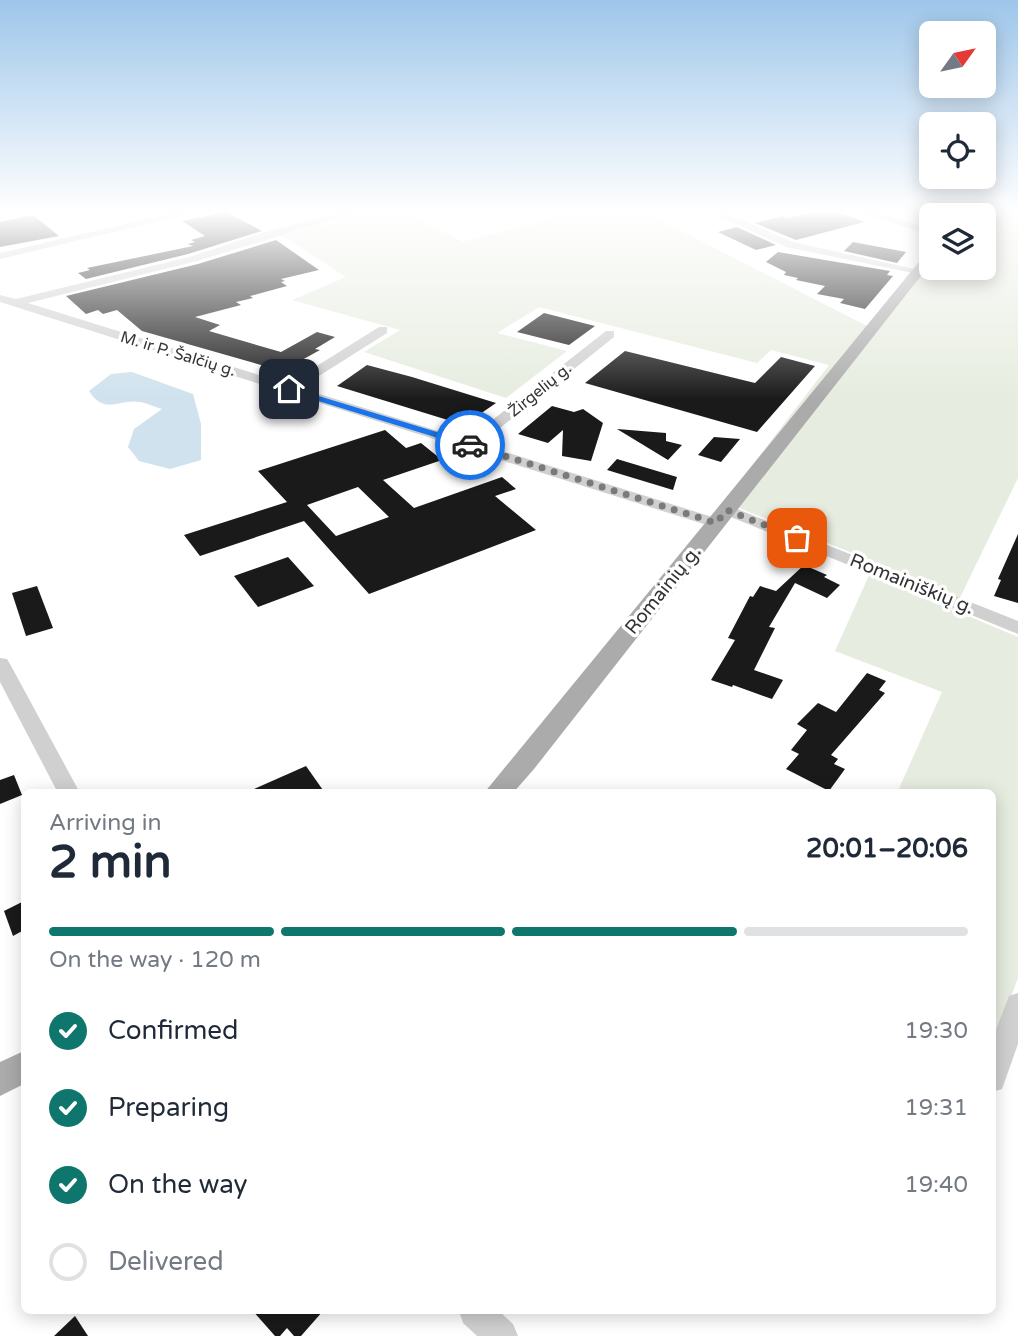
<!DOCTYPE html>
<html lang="en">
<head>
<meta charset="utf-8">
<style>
	body { margin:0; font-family:"Varela Round",sans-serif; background:#f6f6f7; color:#1f2937; height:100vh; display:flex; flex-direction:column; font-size:26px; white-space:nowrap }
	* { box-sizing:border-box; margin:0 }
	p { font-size:23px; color:#747a83 }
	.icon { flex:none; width:38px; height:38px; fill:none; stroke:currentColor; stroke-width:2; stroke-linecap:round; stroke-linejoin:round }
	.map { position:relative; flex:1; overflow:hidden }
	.details { position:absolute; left:21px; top:789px; width:975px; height:525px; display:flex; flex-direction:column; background:#fff; border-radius:10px; box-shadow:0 4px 18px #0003 }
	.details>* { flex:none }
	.needle { width:46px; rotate:57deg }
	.tools { position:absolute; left:919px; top:21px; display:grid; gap:14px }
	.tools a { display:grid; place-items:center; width:77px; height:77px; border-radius:10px; background:#fff; box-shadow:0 4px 18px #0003; font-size:35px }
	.pin { position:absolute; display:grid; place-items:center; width:60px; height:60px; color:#fff; margin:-30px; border-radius:14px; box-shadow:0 4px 10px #0006 }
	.courier { position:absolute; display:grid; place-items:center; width:70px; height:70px; margin:-35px; border:5px solid #1a73e8; border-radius:50%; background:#fff; color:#222; box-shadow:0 2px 9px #0007 }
	.head em { font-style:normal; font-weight:700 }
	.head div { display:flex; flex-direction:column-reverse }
	.head { display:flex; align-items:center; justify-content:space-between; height:119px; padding:0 28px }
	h1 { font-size:46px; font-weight:700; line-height:52px }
	.bar { display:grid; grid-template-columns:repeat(4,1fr); gap:10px 7px; align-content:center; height:84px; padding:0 28px }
	.bar i { height:9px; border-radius:5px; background:#e0e1e3 }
	.bar .selected { background:#0f766e }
	.bar p { grid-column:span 4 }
	ol { padding:0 28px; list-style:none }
	li { display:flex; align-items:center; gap:21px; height:77px }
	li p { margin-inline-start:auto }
	li .icon { padding:7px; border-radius:50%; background:#0f766e; color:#fff; stroke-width:4 }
	li:last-child { color:#747a83 }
	li i { width:38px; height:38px; border:4px solid #e0e1e3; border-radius:50% }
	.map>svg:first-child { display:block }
	.green { fill:#e6ecdf }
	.water { fill:#cfe2ee }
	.building { fill:#1a1a1a; fill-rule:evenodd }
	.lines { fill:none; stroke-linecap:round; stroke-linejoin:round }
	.path { stroke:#cdcdcd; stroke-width:2; stroke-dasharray:2 2; stroke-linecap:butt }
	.minor { fill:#d0d0d0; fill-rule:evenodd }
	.major { fill:#ababab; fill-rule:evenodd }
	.route { fill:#1a73e8 }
	.done { stroke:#7a7a7a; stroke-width:7; stroke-dasharray:0 12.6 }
	.labels { text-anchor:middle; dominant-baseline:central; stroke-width:7; stroke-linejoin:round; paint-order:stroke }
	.far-street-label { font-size:16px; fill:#333; stroke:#fff }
	.street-label { font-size:19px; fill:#333; stroke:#fff }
</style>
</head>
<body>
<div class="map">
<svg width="1018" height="1336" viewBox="0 0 1018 1336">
	<rect width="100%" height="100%" fill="#fff"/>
	<!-- green -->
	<path class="green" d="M369 212H407L462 242 575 212H644L871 328 931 255V268H984V215H964L966 212H1018V478L954 610 1018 637V978L992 1049V793H897L942 692 835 651 875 562 724 502 829 365 771 350 757 363 539 307 497 333 567 351 506 398 364 352 400 330 292 300 346 277 282 235Z"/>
	<!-- water -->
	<path class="water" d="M132 372 193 394 201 424V460L170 469 139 461 128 447 134 429 162 409C155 407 147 403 140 402 119 398 105 416 89 391L111 374Z"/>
	<!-- building -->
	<g class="building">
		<path d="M226 212 262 231 188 254 86 279 78 273 90 270 87 268 193 246 188 244 195 242 191 240 205 236 182 221Z"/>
		<path d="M812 212H839L864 222 796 240 755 223 782 216 788 218Z"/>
		<path d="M33 215 59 236 0 247V222Z"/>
		<path d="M737 227 776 245 756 250 718 232Z"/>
		<path d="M276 240 319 270 281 279 285 281 281 282 287 286 250 296 253 298 236 302 241 305 195 317 220 325 209 331 281 352 317 332 335 337 315 349 320 350 282 371 142 331 117 310 103 314 98 310 86 314 66 296 198 264Z"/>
		<path d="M853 242 906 252 897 263 844 251Z"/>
		<path d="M778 252 890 271 887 275 893 276 865 309 840 303 844 299 817 294 825 286 796 280 798 278 784 275 786 272 766 262Z"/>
		<path d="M544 313 595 326 569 345 517 332Z"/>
		<path d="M625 351 755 383 781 357 815 366 757 432 585 383Z"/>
		<path d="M367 365 412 377 496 403 464 425 337 386Z"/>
		<path d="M552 406 574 412 583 409 603 423 591 461 562 456 563 430 548 443 518 434Z"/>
		<path d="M617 429 666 433V441L682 445 668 460Z"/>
		<path d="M385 430 406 448 421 443 442 460 383 480 414 508 502 477 516 489 495 496 536 530 369 594 304 521 200 556 184 535 287 502 258 471ZM358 487 389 517 336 536 307 505Z"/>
		<path d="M714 437 740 439 721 462 698 455Z"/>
		<path d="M617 459 677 477 673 490 607 470Z"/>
		<path d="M1018 534V603L994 596 1001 580 998 579Z"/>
		<path d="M288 557 314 586 258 607 234 576Z"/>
		<path d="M804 565 827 575 824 577 840 585 827 598 795 583 769 627 775 628 754 670 783 680 772 699 733 685 732 687 711 680 735 640 728 638 750 596 753 597 760 586 776 591Z"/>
		<path d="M37 586 53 628 26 636 12 593Z"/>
		<path d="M867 673 886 681 879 690 885 693 831 755 838 759 834 764 845 769 829 791 786 769 799 754 791 750 807 730 797 724 818 703 836 712Z"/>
		<path d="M306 766 325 793H245Z"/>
		<path d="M14 775 22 795 0 804V780Z"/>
		<path d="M24 901V930L13 936 4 911Z"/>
		<path d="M253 1311H323L301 1336H294L287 1328 280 1336H275Z"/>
		<path d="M75 1316 88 1336H54Z"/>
	</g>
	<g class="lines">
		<!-- path -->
		<path class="path" d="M984 218 1018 225"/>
		<!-- minor -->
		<g class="minor">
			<path d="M177 212H197L0 259V253Z"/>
			<path d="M340 212H358L197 261 28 303 288 384 379 327H387V333L300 388 467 440 606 331H614V337L480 444 722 520 724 523 722 526H710L0 302V295L16 299 189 257 266 232Z"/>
			<path d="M710 212H724L793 242 923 271 918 274 786 247Z"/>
			<path d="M857 212H874L931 229V235Z"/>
			<path d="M727 505 1018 621V634L721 513 719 510Z"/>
			<path d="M0 658 7 659 10 664 80 793H58L0 682Z"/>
			<path d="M1018 993V1044L1002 1089 992 1092V1040L1009 996Z"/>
			<path d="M459 1311H499L513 1324 518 1336H477L463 1323Z"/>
		</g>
		<!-- major -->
		<g class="major">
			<path d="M960 212H971L970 215H958Z"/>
			<path d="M931 251V263L534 769 513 793H484L927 252Z"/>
			<path d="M24 1051V1084L0 1096V1062Z"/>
		</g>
	</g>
	<!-- sky -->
	<linearGradient id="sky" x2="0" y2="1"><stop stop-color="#9ec6ea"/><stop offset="0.53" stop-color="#fff"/><stop offset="1" stop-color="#fff" stop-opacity="0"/></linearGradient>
	<rect width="1018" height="399" fill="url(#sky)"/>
	<!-- route -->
	<path class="route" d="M289 387 473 443 474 445 467 447 286 391Z"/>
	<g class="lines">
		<!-- done -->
		<path class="done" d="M470 445 716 523 727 510 797 538"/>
	</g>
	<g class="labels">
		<!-- far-street labels -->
		<g class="far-street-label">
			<text transform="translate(178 354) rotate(17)">M. ir P. Šalčių g.</text>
			<text transform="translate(540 390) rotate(-39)">Žirgelių g.</text>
		</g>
		<!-- street labels -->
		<g class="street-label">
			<text transform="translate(912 584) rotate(22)">Romainiškių g.</text>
			<text transform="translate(663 590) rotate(-51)">Romainių g.</text>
		</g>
	</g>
</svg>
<div class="tools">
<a><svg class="needle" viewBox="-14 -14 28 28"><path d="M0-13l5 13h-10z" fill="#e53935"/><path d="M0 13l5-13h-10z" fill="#747a83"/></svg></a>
<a><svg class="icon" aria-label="locate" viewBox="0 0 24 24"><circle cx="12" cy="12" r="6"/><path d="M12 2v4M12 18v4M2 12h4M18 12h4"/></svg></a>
<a><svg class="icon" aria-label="layers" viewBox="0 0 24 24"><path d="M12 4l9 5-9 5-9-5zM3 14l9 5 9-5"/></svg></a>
</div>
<div class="pin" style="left:797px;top:538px;background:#ea580c"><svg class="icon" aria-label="bag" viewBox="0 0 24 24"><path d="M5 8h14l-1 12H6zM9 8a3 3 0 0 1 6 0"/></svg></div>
<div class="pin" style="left:289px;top:389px;background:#1f2937"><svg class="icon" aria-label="home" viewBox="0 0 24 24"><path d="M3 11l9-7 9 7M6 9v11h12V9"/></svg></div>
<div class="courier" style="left:470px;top:445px"><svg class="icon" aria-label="car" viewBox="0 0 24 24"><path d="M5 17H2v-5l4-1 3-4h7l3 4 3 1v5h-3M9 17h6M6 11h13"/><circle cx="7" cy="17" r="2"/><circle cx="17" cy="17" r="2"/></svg></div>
<section class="details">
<div class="head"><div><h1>2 min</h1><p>Arriving in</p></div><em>20:01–20:06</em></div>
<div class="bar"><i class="selected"></i><i class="selected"></i><i class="selected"></i><i></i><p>On the way · 120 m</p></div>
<ol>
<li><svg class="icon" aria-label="check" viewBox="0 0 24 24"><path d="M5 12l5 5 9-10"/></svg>Confirmed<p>19:30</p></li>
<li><svg class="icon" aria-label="check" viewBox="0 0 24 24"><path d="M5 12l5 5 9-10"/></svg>Preparing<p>19:31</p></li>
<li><svg class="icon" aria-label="check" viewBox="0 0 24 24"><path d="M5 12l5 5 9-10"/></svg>On the way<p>19:40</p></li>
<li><i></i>Delivered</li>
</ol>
</section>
</div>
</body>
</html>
